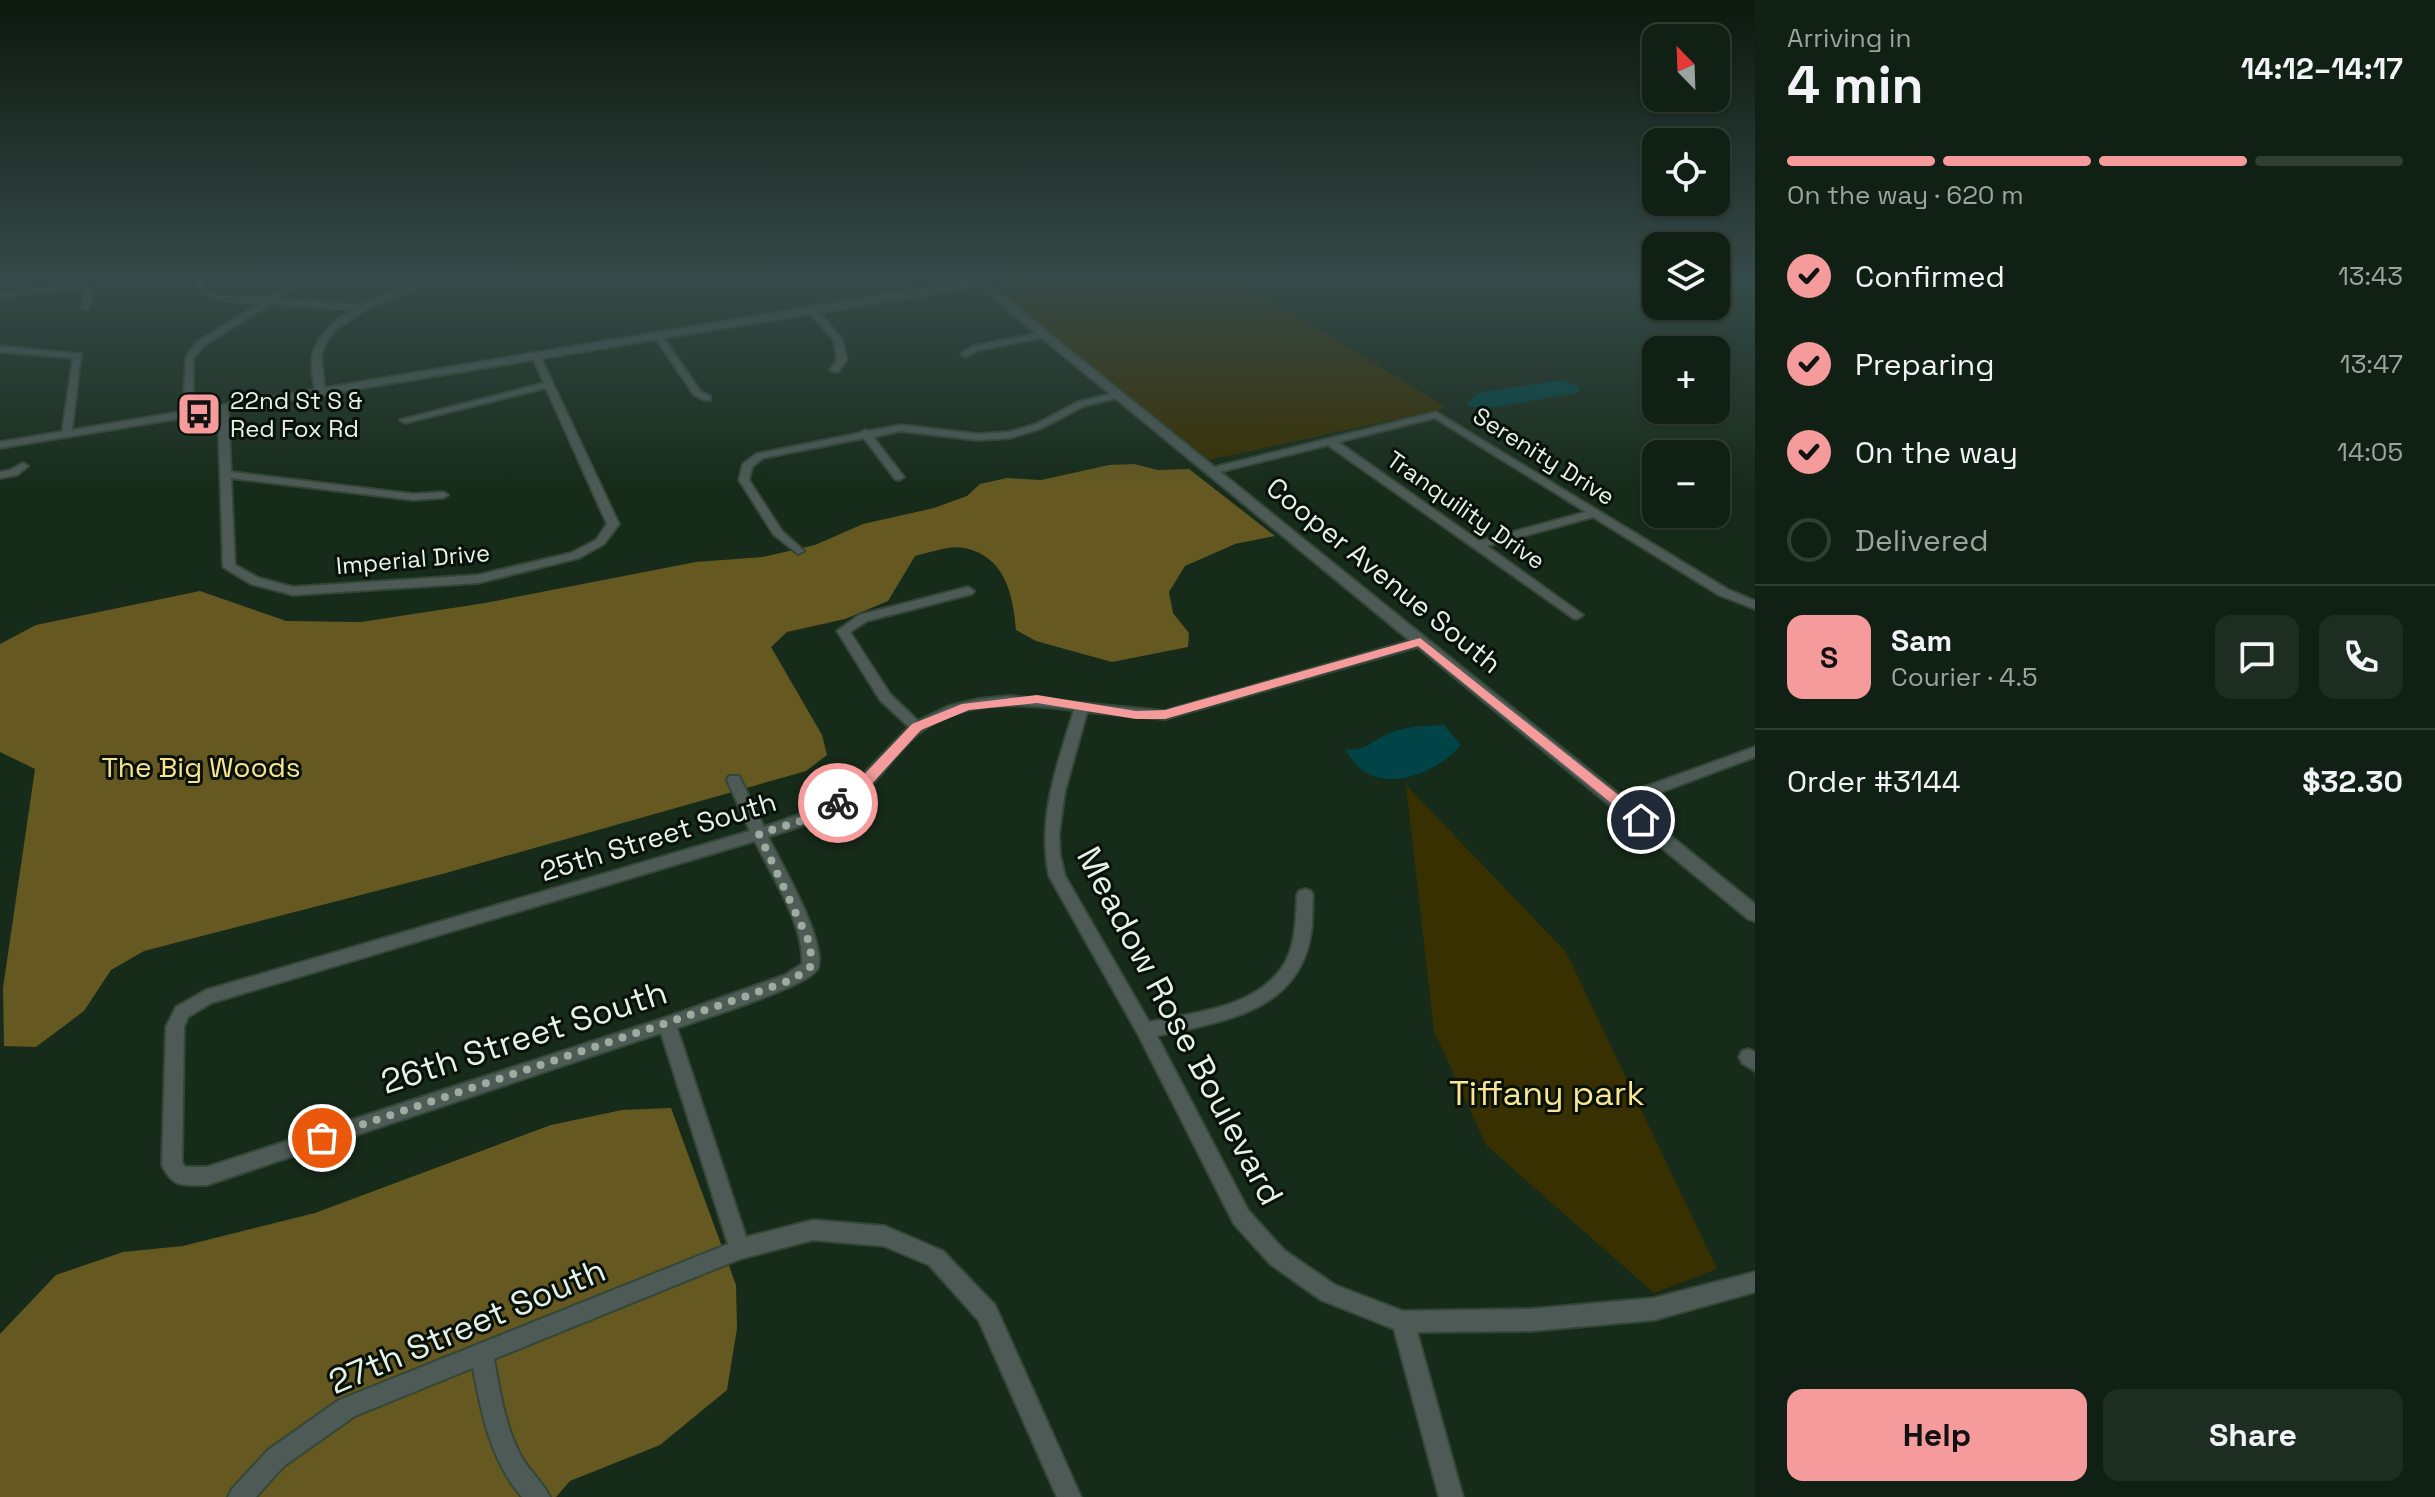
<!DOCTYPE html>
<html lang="en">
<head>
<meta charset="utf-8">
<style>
	body { margin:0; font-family:"Space Grotesk",sans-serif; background:#1e2d22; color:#f1f3f6; height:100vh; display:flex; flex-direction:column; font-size:30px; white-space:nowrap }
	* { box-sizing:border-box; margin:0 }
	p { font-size:26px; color:#9ca3a0 }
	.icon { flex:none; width:44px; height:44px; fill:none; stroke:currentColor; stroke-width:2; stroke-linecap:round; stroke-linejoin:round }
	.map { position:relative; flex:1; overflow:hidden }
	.side { display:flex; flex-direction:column; background:#112014; width:680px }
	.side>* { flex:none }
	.needle { width:52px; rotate:337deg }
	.fabs { position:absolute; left:1642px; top:24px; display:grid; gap:16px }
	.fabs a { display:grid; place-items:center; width:88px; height:88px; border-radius:16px; background:#112014; box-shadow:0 2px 6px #0004,0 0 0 2px #303e34; font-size:40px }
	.pin { position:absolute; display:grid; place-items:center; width:68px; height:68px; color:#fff; margin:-34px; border:4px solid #fff; border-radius:50%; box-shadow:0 2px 8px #0007 }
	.courier { position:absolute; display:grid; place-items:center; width:80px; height:80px; margin:-40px; border:6px solid #f59b9b; border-radius:50%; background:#fff; color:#222; box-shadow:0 2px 10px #0007 }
	.summary em { font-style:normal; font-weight:800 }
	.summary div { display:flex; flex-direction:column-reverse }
	.summary { display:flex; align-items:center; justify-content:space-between; height:136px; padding:0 32px }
	h1 { font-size:52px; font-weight:800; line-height:60px }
	.bar { display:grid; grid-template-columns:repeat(4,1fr); gap:12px 8px; align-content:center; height:96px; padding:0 32px }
	.bar i { height:10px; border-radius:6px; background:#303e34 }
	.bar .active { background:#f59b9b }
	.bar p { grid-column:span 4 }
	.line { display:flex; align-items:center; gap:20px; padding:0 32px; border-top:2px solid #303e34 }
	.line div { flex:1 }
	.round { display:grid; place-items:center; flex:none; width:84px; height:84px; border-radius:16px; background:#1e2d22 }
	ol { padding:0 32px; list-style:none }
	li { display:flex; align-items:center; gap:24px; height:88px }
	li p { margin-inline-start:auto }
	li .icon { padding:8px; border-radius:50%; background:#f59b9b; color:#111; stroke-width:4 }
	li:last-child { color:#9ca3a0 }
	li i { width:44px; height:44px; border:4px solid #303e34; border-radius:50% }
	.primary-button { display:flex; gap:16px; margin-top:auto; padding:16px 32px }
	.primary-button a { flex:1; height:92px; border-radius:16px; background:#f59b9b; color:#111; font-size:32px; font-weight:800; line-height:92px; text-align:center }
	.primary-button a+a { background:#1e2d22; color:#f1f3f6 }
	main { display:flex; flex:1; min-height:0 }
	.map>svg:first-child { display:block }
	.green { fill:#393001 }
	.forest { fill:#655921 }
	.water { fill:#004447 }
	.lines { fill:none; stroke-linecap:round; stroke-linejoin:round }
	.minor-casing { stroke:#344737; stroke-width:4 }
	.tertiary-casing { stroke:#344737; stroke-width:4 }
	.minor { fill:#4d5a56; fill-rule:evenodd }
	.tertiary { fill:#4d5a56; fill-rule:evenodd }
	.route { fill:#f59b9b }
	.done { stroke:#9dac9f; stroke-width:8; stroke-dasharray:0 14.4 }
	.labels { text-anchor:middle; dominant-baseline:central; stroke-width:6; stroke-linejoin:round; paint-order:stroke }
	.far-poi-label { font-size:24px; fill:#e5f2e7; stroke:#09110a; text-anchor:start }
	.far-street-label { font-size:24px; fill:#e5f2e7; stroke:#09110a }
	.street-label { font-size:28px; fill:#e5f2e7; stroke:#09110a }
	.park-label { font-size:28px; fill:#f8e591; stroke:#09110a }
	.near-street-label { font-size:34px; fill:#e5f2e7; stroke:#09110a }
	.near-park-label { font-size:34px; fill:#f8e591; stroke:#09110a }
</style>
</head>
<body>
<main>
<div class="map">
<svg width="1755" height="1497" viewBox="0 0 1755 1497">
	<rect width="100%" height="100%" fill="#172b1a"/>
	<!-- green -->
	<g class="green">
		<path d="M1020 280H1238L1447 408 1209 460 989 285Z"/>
		<path d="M1406 785 1566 952 1717 1269 1654 1293 1486 1145 1434 1031Z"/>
	</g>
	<!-- forest -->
	<g class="forest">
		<path d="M1134 464 1158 470 1189 469 1275 536 1235 544 1185 566 1169 592 1173 613 1189 633 1188 647 1112 662 1036 641 1016 630C1013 594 1005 556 964 548 950 545 929 553 915 556L888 601 845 619 787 632 771 647 822 735 827 755 806 771 446 873 144 951 111 970 84 1011 36 1047 4 1046 3 988 35 769 0 752V644L36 625 200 591 286 621 361 622 485 603 696 562 763 557 815 545 863 524 934 508 967 496 980 484 1007 478 1041 480 1109 465Z"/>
		<path d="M671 1108 736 1285 737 1328 727 1390 660 1445 570 1481 556 1497H0V1334L56 1275 123 1252 183 1246 315 1213 551 1125 622 1110Z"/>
	</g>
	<!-- water -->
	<g class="water">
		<path d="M1562 380 1579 387 1578 393 1482 409 1466 405 1478 393Z"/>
		<path d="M1444 725 1461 745C1440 770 1392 792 1362 770 1356 766 1350 756 1345 750 1372 749 1365 744 1386 735 1404 726 1424 726 1444 725Z"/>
	</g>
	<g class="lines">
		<!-- minor casing -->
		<g class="minor-casing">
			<g id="minor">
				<path d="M192 280H200L203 288 217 295 267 298 297 280H306L277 299 360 305 417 282 438 280 369 307 337 329 327 341 321 354 325 392 320 395 315 392C314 381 311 370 312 359 314 337 335 320 353 310L270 304 203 346 193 359V413L188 416 183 413 186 357 197 342 260 303C236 301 203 305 192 280Z"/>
				<path d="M76 284 94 288 88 309 81 307 85 290 76 288 0 297V293Z"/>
				<path d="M809 308H815L842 339 847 360 838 372 830 370 837 360 834 340 809 312Z"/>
				<path d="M1045 332 1048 333V337L979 350 965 357 961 354 973 346Z"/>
				<path d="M655 334H661L700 391 710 396V400H704L694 395 654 336Z"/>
				<path d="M0 346 81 354 71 436 62 434 73 358 0 352Z"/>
				<path d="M536 353 540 356 619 524 604 544 579 558 478 583 293 595 251 584 223 567 218 408 223 405 228 408 231 472 413 494 443 492 448 495 443 498 413 500 231 478 235 565 259 578 293 587 478 575 571 553 596 540 607 524 546 388 405 423 400 420 544 383 532 356Z"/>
				<path d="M1118 392 1121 393V397L1084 406 1042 428 1010 438 977 440 901 431 873 437 904 477 899 480 895 479 864 438 763 458 752 467 749 480 782 531 804 551 798 554 774 535 739 480 743 464 756 454 860 433 865 430 869 431 901 425 977 434 1009 432 1036 424 1078 402Z"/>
				<path d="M1436 412 1727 589 1755 601V609L1719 595 1593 517 1487 546 1583 615 1577 619 1573 618 1328 445 1211 474 1206 471 1207 469ZM1435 418 1586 512 1479 541 1338 442Z"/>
				<path d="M23 463 28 466 17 475 0 478V472L10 470Z"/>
				<path d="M968 587 974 591 972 594 867 621 850 632 890 694 918 721 949 706 979 699 1009 696 1165 711 1416 639H1424L1426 642 1424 645 1165 719 1087 712 1065 791 1059 834 1060 855 1065 876 1149 1022C1196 1012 1260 1008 1286 961 1296 941 1296 917 1297 895L1299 891 1305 889 1311 891 1313 895C1312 907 1313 921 1311 933 1299 1013 1222 1021 1157 1036L1248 1210 1284 1250 1335 1285 1403 1311 1531 1309 1654 1298 1755 1272V1292L1654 1320 1531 1331 1417 1332 1463 1497H1439L1394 1329 1321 1300 1270 1264 1234 1224 1139 1036 1049 876C1037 818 1057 766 1074 710 1019 703 955 698 911 740 892 758 879 781 857 798 831 817 799 827 768 837 781 863 827 942 818 968 813 985 699 1020 677 1028L746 1237 813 1220 885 1226 943 1251 995 1305 1081 1497H1057L979 1321 929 1265 884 1246 813 1240 740 1259 494 1359C500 1392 505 1426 521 1456 529 1471 543 1482 550 1497H522C491 1462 481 1412 473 1368L355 1416 284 1466 256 1497H228L232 1489 268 1450 339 1400 728 1244 661 1033 207 1185C184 1185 173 1189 162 1165L166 1027 176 1007 206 990 750 831 727 780 729 776H739L764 827 809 811 848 790 909 727 880 700 837 631 859 615ZM755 841C771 875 805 926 802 964L785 975 667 1017 207 1167H185L182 1162 184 1027 188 1017 211 1003Z"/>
				<path d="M1755 747V757L1624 806H1614L1612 802 1614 798Z"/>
				<path d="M1748 1049 1755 1052V1071L1742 1063 1739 1057 1742 1051Z"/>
			</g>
		</g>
		<!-- tertiary casing -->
		<g class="tertiary-casing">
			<path id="tertiary" d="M972 280H983L1755 904V921L1748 919 979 286 0 448V442Z"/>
		</g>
		<!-- minor -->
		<use href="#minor" class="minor"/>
		<!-- tertiary -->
		<use href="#tertiary" class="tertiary"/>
	</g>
	<!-- sky -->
	<linearGradient id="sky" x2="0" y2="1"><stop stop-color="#0d180e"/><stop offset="0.57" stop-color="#364a49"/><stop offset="1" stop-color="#364a49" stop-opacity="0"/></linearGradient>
	<rect width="1755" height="490" fill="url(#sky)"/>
	<!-- route -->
	<path class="route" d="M1420 638 1646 817V824H1637L1418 646 1165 719H1136L1037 703 969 710 921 730 867 789 842 806 831 803 857 782 912 724 962 704 1037 695 1136 711 1165 710Z"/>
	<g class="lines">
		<!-- done -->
		<path class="done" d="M322 1138 744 997 791 980 810 968 811 946 759 834 807 819 838 803"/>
	</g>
	<!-- icons -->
	<defs>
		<g id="bus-square" transform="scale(2.3)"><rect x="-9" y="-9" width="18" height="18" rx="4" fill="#f59b9b" stroke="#09110a"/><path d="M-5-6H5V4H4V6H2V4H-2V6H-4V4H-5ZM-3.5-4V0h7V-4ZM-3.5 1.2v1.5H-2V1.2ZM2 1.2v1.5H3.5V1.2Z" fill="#111"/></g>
	</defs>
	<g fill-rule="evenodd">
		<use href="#bus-square" x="199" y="414"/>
	</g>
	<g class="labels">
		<!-- far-poi labels -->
		<g class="far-poi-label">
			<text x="230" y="400">22nd St S &amp;<tspan x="230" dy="28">Red Fox Rd</tspan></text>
		</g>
		<!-- far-street labels -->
		<g class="far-street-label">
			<text transform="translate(1544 456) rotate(32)">Serenity Drive</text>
			<text transform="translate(1466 510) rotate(35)">Tranquility Drive</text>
			<text transform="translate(413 559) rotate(-5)">Imperial Drive</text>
		</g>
		<!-- street labels -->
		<g class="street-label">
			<text transform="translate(1384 575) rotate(39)">Cooper Avenue South</text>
			<text transform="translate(658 836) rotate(-17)">25th Street South</text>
		</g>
		<!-- park labels -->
		<g class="park-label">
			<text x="201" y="767">The Big Woods</text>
		</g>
		<!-- near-street labels -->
		<g class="near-street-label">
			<text transform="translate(1180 1026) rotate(62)">Meadow Rose Boulevard</text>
			<text transform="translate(524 1037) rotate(-18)">26th Street South</text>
			<text transform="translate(467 1326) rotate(-23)">27th Street South</text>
		</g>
		<!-- near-park labels -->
		<g class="near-park-label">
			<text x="1547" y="1093">Tiffany park</text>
		</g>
	</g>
</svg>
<div class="fabs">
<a><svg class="needle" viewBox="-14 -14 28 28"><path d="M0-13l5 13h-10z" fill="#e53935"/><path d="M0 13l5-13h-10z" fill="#9ca3a0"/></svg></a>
<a><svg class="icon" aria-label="locate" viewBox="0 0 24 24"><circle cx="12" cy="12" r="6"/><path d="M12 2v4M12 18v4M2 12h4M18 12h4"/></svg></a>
<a><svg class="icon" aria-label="layers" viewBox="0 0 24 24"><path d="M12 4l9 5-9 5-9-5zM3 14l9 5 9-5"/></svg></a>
<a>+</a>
<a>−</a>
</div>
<div class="pin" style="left:322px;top:1138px;background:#ea580c"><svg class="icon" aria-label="bag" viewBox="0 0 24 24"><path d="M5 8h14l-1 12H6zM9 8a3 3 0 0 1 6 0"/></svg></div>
<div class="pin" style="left:1641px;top:820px;background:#1f2937"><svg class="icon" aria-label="home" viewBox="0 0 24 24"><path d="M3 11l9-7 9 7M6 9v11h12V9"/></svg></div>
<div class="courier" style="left:838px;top:803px"><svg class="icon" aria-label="bike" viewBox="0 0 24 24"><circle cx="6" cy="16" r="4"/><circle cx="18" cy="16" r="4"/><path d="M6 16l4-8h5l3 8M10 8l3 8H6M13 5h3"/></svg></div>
</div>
<section class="side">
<div class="summary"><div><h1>4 min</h1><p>Arriving in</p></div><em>14:12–14:17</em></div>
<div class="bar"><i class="active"></i><i class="active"></i><i class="active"></i><i></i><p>On the way · 620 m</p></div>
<ol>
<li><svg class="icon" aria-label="check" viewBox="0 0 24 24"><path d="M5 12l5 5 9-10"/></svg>Confirmed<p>13:43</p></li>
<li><svg class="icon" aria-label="check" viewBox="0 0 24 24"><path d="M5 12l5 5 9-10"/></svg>Preparing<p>13:47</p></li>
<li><svg class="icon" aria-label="check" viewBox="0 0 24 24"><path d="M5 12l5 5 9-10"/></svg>On the way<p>14:05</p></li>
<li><i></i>Delivered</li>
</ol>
<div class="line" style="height:144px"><b class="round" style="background:#f59b9b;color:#111">S</b><div><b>Sam</b><p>Courier · 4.5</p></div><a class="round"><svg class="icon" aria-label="chat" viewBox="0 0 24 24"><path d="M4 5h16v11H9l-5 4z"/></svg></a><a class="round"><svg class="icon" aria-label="phone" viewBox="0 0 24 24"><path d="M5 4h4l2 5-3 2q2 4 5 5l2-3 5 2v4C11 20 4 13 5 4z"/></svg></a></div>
<div class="line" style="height:104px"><div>Order #3144</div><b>$32.30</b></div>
<div class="primary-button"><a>Help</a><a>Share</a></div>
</section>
</main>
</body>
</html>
